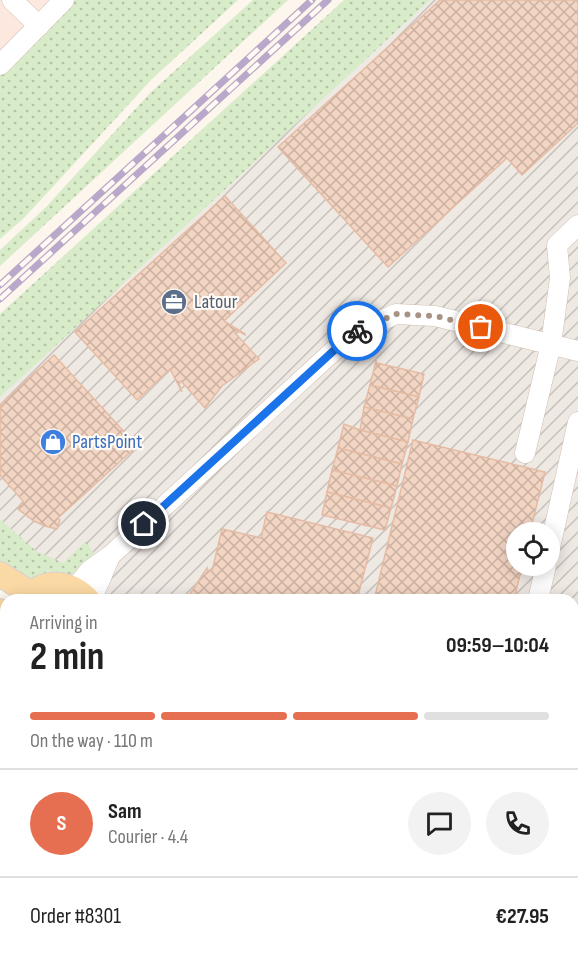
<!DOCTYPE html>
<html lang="en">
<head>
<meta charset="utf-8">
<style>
	body { margin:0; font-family:"Sofia Sans Condensed",sans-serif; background:#f2f2f2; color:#222; height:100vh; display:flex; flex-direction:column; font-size:22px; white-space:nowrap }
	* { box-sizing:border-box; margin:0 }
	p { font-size:20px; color:#767676 }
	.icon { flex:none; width:33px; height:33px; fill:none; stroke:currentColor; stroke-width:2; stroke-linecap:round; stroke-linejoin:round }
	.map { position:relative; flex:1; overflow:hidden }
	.panel { position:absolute; left:0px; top:594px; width:579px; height:374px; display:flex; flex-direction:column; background:#fff; border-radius:18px 18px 0 0; box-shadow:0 3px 15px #0003 }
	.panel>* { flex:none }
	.buttons { position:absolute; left:506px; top:522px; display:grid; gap:12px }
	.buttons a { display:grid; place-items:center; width:54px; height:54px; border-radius:50%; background:#fff; box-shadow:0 3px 15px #0003; font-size:30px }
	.pin { position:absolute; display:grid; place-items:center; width:51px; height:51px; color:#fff; margin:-26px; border:3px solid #fff; border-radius:50%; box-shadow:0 2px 6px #0007 }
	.courier { position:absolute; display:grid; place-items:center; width:60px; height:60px; margin:-30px; border:4px solid #1a73e8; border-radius:50%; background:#fff; color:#222; box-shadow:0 2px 8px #0007 }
	.summary em { font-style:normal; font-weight:700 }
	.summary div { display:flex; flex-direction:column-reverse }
	.summary { display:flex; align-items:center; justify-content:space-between; height:102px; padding:0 30px }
	h1 { font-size:39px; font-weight:700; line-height:45px }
	.bar { display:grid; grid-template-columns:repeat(4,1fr); gap:9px 6px; align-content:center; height:72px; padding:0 30px }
	.bar i { height:8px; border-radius:4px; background:#e0e0e0 }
	.bar .active { background:#e76f51 }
	.bar p { grid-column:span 4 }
	.line { display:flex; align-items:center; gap:15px; padding:0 30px; border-top:2px solid #e0e0e0 }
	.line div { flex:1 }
	.round { display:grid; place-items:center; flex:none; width:63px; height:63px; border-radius:32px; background:#f2f2f2 }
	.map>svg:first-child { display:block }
	.residential { fill:#f5e8da }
	.commercial { fill:#fde8e0 }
	.industrial { fill:url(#industrial-furrows); fill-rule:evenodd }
	.grass { fill:url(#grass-dots) }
	.forest { fill:url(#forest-crowns) }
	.water { fill:#bfe3e8; stroke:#a5d3da; stroke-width:1.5 }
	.building { fill:url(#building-cross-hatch); stroke:#e6bba3; stroke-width:1.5 }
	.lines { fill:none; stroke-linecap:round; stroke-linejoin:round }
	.minor-casing { stroke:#d1beb0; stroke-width:21 }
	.major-casing { stroke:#dad1cd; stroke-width:26 }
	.minor { stroke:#fff; stroke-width:20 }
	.major { stroke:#fbd9a5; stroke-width:24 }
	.rail-casing { stroke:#b9a8c9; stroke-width:7 }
	.rail { stroke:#fffaf3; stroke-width:4.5; stroke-dasharray:14; stroke-linecap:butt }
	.done { stroke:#a89285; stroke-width:6; stroke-dasharray:0 10.8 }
	.route { stroke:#1a73e8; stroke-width:8 }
	.labels { text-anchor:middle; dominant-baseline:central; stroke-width:4.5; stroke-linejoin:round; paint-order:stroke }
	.service-label { font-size:20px; fill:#4e5e75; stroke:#fffaf3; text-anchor:start }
	.shop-label { font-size:20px; fill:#366cbe; stroke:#fffaf3; text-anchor:start }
</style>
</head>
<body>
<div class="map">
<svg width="578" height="967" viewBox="0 0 578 967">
	<defs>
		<pattern id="industrial-furrows" width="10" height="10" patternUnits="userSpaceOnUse" patternTransform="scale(1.5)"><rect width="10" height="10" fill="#efe9e4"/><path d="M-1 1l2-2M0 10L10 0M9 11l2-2" fill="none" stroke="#c7c0bb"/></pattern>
		<pattern id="grass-dots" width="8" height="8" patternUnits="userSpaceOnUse" patternTransform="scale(1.5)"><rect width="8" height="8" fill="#d8ecc9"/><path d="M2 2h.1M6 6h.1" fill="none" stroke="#b4c2a5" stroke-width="1.8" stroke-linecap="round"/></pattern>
		<pattern id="forest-crowns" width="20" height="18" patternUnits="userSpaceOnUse" patternTransform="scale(1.5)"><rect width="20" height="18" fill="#d8ecc9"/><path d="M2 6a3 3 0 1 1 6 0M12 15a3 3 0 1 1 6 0" fill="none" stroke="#b4c2a5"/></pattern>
		<pattern id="building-cross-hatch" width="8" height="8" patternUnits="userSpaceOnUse" patternTransform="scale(1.5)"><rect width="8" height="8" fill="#f3d5c3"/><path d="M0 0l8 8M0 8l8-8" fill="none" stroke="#cab0a1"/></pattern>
	</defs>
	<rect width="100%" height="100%" fill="#fdf6ec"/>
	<!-- residential -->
	<path class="residential" d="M6 715V962H573V840L578 841V967H0V721Z"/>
	<!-- commercial -->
	<path class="commercial" d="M0 0H93L0 90Z"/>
	<!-- industrial -->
	<path class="industrial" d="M402 0H578V724L573 723V600H22L0 566V394ZM516 532H549V566H516Z"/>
	<!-- grass -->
	<g class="grass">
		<path d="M73 0H238L152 79 24 218 0 239V75Z"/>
		<path d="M253 0H288L0 266V250L46 207 150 93Z"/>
		<path d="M344 0H430L0 397V314Z"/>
		<path d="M0 519 36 551 63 563 86 541 93 552 92 561 76 573 64 575 49 571 24 582 0 566Z"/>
	</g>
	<!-- forest -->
	<path class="forest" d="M207 962H292L290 967H238Z"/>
	<!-- water -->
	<path class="water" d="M578 741V930L573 956V761Z"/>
	<!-- building -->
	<g class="building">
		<path d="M440 0H578V123L522 175 507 158 388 267 278 147Z"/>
		<path d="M225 196 286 263 224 321 245 334V335L237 330 235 333 259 359 222 386 205 408 181 381 179 384 182 392 170 369 137 400 75 332Z"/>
		<path d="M54 355 137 446 58 518 60 520 57 529 45 526 34 521 18 509 23 501 0 475V405Z"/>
		<path d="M376 361 377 363 424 374 419 397 370 385Z"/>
		<path d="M370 385 419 397 413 419 364 407Z"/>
		<path d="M364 407 413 419 408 442 360 430Z"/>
		<path d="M344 424 360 430 408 442 402 464 338 448Z"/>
		<path d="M413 440 545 472 530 532H516V566H522L514 600H374Z"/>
		<path d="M338 448 402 464 397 486 332 470Z"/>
		<path d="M332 470 397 486 391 508 327 492Z"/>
		<path d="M327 492 391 508 385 530 322 515Z"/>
		<path d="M267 512 373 538 357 600H186L207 568V570L212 571 222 529 261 538Z"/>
		<path d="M67 962H95L94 967 84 966 83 967H66Z"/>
		<path d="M431 962H449L448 967H430Z"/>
	</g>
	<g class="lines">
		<!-- minor casing -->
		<g class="minor-casing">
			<g id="minor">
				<path d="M12 0 39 26"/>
				<path d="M0 65 64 0"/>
				<path d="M525 453 551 344 560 278 557 245 578 225"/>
				<path d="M549 552 578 422"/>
				<path d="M75 589 89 571 110 556 353 333 396 314 435 316 578 351"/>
				<path d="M91 600 100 580 110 556"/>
				<path d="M538 600 546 566"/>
				<path d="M0 706 6 699"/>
				<path d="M0 819 6 820"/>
				<path d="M125 967 126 962"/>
				<path d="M305 967 306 962"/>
				<path d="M486 967 487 962"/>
			</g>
		</g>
		<!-- major casing -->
		<g class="major-casing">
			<g id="major">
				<path d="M0 574 31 594"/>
				<path d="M26 600C44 578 70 581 88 600"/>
				<path d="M0 611 6 615"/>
				<path d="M573 775 578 776"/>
			</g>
		</g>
		<!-- minor -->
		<use href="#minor" class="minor"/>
		<!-- major -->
		<use href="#major" class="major"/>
		<!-- rail casing -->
		<g class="rail-casing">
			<g id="rail">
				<path d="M0 285 312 0"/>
				<path d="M0 299 328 0"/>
			</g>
		</g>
		<!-- rail -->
		<use href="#rail" class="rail"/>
	</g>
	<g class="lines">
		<!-- done -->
		<path class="done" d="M357 331 396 314 435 316 481 327"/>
		<!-- route -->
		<path class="route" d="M144 524 353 333 357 331"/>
	</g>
	<!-- icons -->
	<defs>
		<g id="office-disc" transform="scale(1.35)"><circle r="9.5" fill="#5c6f8a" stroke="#fffaf3"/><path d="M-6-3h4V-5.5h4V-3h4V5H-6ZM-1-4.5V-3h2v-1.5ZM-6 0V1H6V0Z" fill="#fff"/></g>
		<g id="shop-disc" transform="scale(1.35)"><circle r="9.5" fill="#3f7fe0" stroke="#fffaf3"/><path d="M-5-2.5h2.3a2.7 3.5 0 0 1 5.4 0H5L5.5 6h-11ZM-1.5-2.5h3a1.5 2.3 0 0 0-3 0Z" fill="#fff"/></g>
	</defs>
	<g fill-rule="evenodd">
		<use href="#office-disc" x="174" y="302"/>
		<use href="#shop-disc" x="53" y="442"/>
	</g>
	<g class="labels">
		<!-- service labels -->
		<g class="service-label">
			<text x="194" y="302">Latour</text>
		</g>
		<!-- shop labels -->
		<g class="shop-label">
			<text x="72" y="442">PartsPoint</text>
		</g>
	</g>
</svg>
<div class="buttons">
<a><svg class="icon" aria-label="locate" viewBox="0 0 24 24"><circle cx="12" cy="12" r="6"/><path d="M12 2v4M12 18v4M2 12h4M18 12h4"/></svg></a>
</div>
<div class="pin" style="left:481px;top:327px;background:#ea580c"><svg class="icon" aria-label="bag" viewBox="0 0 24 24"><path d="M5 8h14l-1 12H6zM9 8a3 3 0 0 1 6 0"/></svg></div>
<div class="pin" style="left:144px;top:524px;background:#1f2937"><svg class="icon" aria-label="home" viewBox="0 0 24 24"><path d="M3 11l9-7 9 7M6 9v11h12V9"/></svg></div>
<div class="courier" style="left:357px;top:331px"><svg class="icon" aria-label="bike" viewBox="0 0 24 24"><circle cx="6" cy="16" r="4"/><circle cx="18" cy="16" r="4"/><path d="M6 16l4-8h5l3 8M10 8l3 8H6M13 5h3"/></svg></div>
<section class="panel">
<div class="summary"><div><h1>2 min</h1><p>Arriving in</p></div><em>09:59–10:04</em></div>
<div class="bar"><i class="active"></i><i class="active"></i><i class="active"></i><i></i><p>On the way · 110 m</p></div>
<div class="line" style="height:108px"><b class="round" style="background:#e76f51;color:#fff">S</b><div><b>Sam</b><p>Courier · 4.4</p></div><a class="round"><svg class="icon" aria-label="chat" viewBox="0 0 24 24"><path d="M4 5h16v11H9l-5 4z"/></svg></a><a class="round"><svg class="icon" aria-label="phone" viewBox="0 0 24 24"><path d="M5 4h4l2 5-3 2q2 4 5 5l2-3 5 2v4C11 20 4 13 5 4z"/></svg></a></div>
<div class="line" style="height:78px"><div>Order #8301</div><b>€27.95</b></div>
</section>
</div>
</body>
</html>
